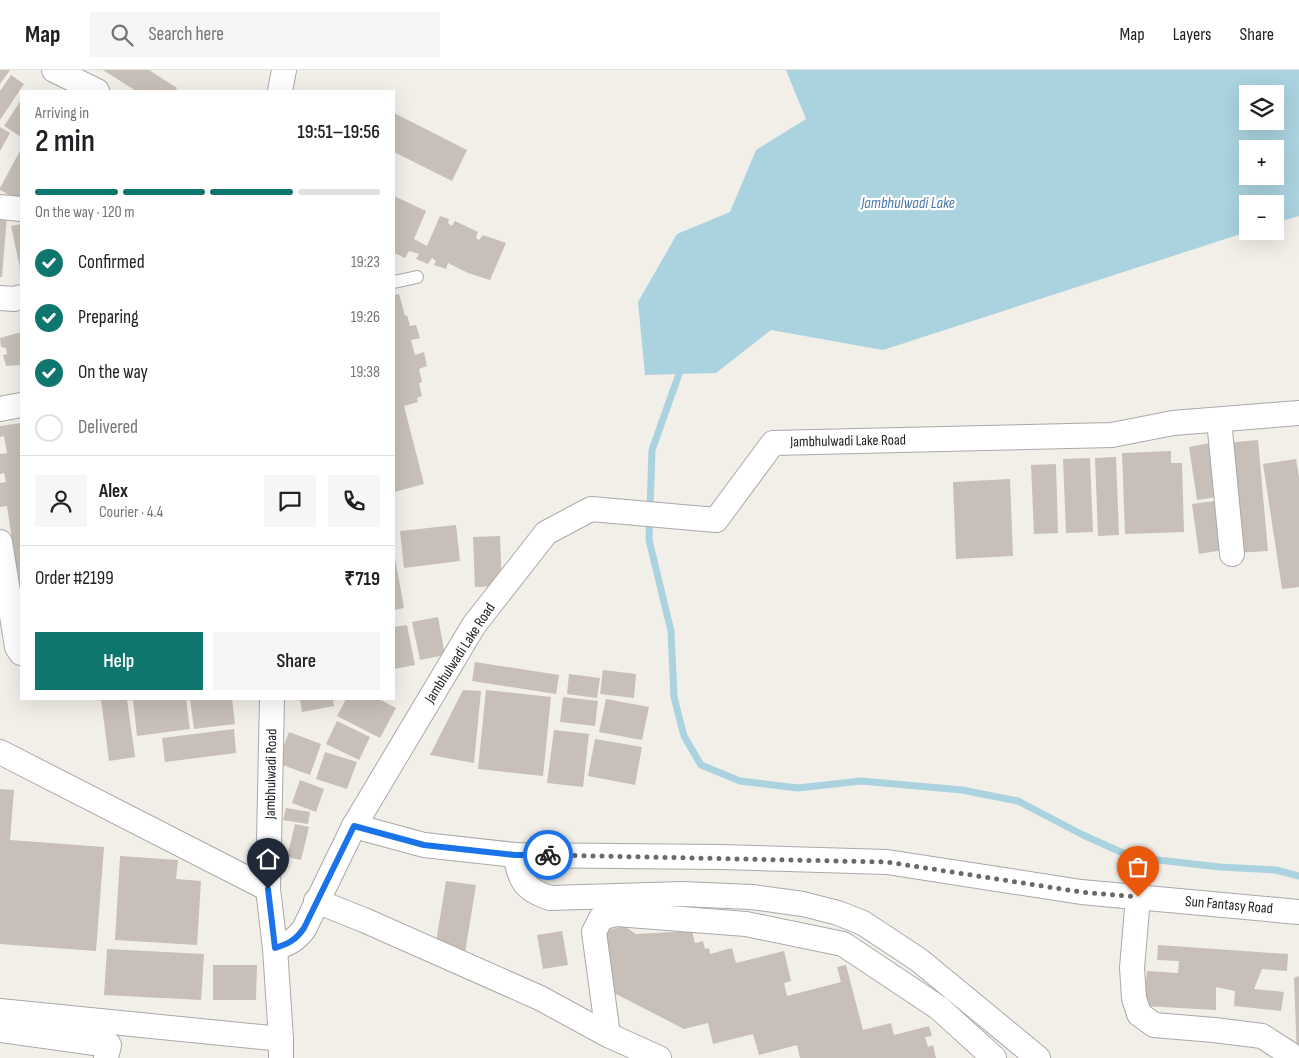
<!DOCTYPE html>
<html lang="en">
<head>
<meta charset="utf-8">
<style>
	body { margin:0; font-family:"Sofia Sans Condensed",sans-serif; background:#f6f6f6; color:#202124; height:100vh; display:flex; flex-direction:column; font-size:19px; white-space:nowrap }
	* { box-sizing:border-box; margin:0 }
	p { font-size:16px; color:#757577 }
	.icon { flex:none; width:28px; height:28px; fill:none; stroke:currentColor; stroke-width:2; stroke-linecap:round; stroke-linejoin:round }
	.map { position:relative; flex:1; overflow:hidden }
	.drawer { position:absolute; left:20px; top:20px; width:375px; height:610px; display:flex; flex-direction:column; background:#fff; border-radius:0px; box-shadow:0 5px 20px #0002 }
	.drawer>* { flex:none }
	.tools { position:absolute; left:1239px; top:15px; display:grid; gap:10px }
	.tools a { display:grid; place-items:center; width:45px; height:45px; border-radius:0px; background:#fff; box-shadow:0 5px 20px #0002; font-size:25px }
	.pin { position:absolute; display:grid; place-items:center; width:42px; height:42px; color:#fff; margin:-51px -21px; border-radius:50% 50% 50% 0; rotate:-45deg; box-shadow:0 0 5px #0007 }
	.pin .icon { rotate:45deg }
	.courier { position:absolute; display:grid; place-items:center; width:50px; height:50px; margin:-25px; border:4px solid #1a73e8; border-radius:50%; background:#fff; color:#222; box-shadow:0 1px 6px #0007 }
	.summary em { font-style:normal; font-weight:600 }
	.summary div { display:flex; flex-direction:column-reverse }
	.summary { display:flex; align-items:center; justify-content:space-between; height:85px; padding:0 15px }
	h1 { font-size:32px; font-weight:600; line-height:38px }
	.bar { display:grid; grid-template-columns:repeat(4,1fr); gap:8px 5px; align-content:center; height:60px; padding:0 15px }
	.bar i { height:6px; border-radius:4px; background:#e0e0e0 }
	.bar .selected { background:#0f766e }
	.bar p { grid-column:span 4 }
	.line { display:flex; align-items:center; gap:12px; padding:0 15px; border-top:1px solid #e0e0e0 }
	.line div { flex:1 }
	.round { display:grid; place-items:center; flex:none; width:52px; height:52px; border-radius:0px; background:#f6f6f6 }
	ol { padding:0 15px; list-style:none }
	li { display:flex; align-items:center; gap:15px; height:55px }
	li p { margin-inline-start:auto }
	li .icon { padding:5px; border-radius:50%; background:#0f766e; color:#fff; stroke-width:4 }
	li:last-child { color:#757577 }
	li i { width:28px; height:28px; border:2px solid #e0e0e0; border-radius:50% }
	.primary-button { display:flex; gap:10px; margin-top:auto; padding:10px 15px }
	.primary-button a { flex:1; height:58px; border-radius:0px; background:#0f766e; color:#fff; font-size:20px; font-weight:600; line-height:58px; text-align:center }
	.primary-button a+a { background:#f6f6f6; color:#202124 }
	header { display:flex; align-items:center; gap:30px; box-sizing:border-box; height:70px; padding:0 25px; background:#fff; border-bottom:1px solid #e0e0e0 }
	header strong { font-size:24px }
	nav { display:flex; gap:28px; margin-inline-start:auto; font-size:18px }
	.search { width:350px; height:45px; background:#f6f6f6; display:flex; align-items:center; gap:12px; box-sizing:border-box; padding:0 18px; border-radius:0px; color:#757577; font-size:19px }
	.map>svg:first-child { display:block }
	.water { fill:#aad3df; fill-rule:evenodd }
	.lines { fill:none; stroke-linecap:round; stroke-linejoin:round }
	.stream { stroke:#aad3df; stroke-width:7 }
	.building { fill:#c7bfb8 }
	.lane-casing { stroke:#a9a9a9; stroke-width:14 }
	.street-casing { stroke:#a9a9a9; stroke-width:26 }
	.lane { stroke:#fff; stroke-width:12 }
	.street { stroke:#fff; stroke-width:24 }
	.done { stroke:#6b6a68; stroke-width:5; stroke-dasharray:0 9 }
	.route { stroke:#1a73e8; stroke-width:6 }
	.labels { text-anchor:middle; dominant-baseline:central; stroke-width:4.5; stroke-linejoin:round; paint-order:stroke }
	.street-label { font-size:15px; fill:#222; stroke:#fff }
	.water-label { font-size:16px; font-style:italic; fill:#4a7aab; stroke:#fff }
</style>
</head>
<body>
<header>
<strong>Map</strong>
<div class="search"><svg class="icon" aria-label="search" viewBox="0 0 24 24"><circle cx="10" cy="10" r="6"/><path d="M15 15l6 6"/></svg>Search here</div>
<nav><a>Map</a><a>Layers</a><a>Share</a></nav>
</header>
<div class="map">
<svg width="1299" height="988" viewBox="0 0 1299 988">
	<rect width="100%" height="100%" fill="#f2efe9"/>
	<!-- water -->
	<path class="water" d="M786 0H1299V146L1275 153V134H1248V161H1250L883 280 771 260 716 303 645 305 638 232 677 164 730 142 756 80 806 49ZM1248 24H1275V51H1248ZM1248 79H1275V106H1248Z"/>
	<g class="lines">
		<!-- stream -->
		<path class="stream" d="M679 304 652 380 649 470 671 561 674 627 684 666 701 695 740 711 798 718 861 711 962 720 1018 731 1083 765 1132 787 1220 797 1276 800 1299 806"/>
	</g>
	<!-- building -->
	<g class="building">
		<path d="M0 0H10L0 14Z"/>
		<path d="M103 0H149L177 18 175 21H136Z"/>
		<path d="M11 5 24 14 0 50V21Z"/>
		<path d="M21 30V67L4 56Z"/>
		<path d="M394 43 467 80 452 111 394 82Z"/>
		<path d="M0 57 10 63 0 81Z"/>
		<path d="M21 79V129L20 131 0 120V118Z"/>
		<path d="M394 126 426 141 414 169 427 176 440 146 449 149 448 153 452 156 455 151 478 162 476 168 479 170 483 165 506 173 490 210 468 203 448 193 446 199 434 195 436 191 432 188 428 194 416 189 419 184 409 181 405 188 394 183Z"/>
		<path d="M0 145 7 146 2 207H0Z"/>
		<path d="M21 154V198H20L11 156Z"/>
		<path d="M399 224 405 246 407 245 410 256 416 255 420 268 411 270 415 285 424 282 427 296 419 299 422 312 419 313 422 326 417 328 418 332 404 336 424 414 394 422V225Z"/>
		<path d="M21 262V295L6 296 3 285 7 284 6 278 1 277 0 268Z"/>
		<path d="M21 353V523L16 524 13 504 17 503 7 436 0 437V413L6 412 4 403 0 404V384L7 383 4 366 0 367V356Z"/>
		<path d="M1258 370 1268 481 1235 483 1225 373Z"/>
		<path d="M1215 372 1223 426 1197 430 1189 377Z"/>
		<path d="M1171 381V393H1182L1184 462 1125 464 1122 383Z"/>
		<path d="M1116 387 1119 465 1098 466 1095 388Z"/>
		<path d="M1090 388 1093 462 1066 463 1063 389Z"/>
		<path d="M1296 389 1299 407V517L1282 519 1263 394Z"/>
		<path d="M1056 394 1058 463 1034 464 1031 395Z"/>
		<path d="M1010 409 1013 486 956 489 953 412Z"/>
		<path d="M1222 430 1229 479 1199 484 1192 434Z"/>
		<path d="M456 455 460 491 404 498 400 461Z"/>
		<path d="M500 466 502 516 475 517 473 467Z"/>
		<path d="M394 482 404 538 394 540Z"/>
		<path d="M438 547 445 585 420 590 412 552Z"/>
		<path d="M407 555 415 595 394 599V557Z"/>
		<path d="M475 592 559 605 556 624 472 611Z"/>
		<path d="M603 600 636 604 634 628 600 624Z"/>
		<path d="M569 604 600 608 597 628 567 624Z"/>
		<path d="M463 620 481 621 474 693 430 685Z"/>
		<path d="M486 620 551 627 543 706 478 699Z"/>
		<path d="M563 627 598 631 595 656 560 652Z"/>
		<path d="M101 629H127L135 687 109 691Z"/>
		<path d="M133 629H186L190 659 137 666Z"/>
		<path d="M190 629H232L235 654 194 659Z"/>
		<path d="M300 629H333L334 636 302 642Z"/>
		<path d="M346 629H379L396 638 380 668 337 646Z"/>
		<path d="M606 629 649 637 642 670 599 662Z"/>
		<path d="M337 651 370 667 359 690 326 674Z"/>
		<path d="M234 659 236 683 165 692 162 668Z"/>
		<path d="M554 660 589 664 583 717 547 713Z"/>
		<path d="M289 662 321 674 310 705 277 693Z"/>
		<path d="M595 669 642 677 635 715 588 706Z"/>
		<path d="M325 682 357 692 347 719 316 709Z"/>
		<path d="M300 710 324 719 316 742 292 733Z"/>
		<path d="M0 719 14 720 10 770 104 777 96 881 0 874Z"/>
		<path d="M286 738 310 742 308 754 283 750Z"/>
		<path d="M295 754 309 757 301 790 287 787Z"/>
		<path d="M120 786 178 790 176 809 201 811 197 875 115 870Z"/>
		<path d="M446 811 476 815 465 883 435 878Z"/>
		<path d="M624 856 636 864 692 861 695 873 703 871 705 879 709 878 710 884 732 878 736 893 784 881 791 911 784 913 787 926 841 912 837 897 846 895 863 960 891 953 894 965 929 956 932 966 925 967 928 977 933 975 936 988H800L797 975 759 985 753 964 713 974 708 953 684 959 614 923 600 875 608 860Z"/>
		<path d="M562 861 568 895 543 899 537 865Z"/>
		<path d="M1158 875 1288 884 1287 901 1262 899 1254 919 1284 922 1281 941 1234 936 1235 921 1216 917V940L1144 936 1147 901 1178 903 1179 891 1157 890Z"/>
		<path d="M107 879 204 884 201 930 104 925Z"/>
		<path d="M213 895H257L256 930H213Z"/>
		<path d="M1299 906V988H1297L1294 908Z"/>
	</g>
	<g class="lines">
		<!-- lane casing -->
		<g class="lane-casing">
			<path id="lane" d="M394 212 417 207"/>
		</g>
		<!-- street casing -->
		<g class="street-casing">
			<g id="street">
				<path d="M54 0 97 21"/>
				<path d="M280 21 284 0"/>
				<path d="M0 137 21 139"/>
				<path d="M0 228 14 229 21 227"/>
				<path d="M0 339 21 335"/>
				<path d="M1219 350 1232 484"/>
				<path d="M0 472 17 577 21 583"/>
				<path d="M272 629 268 819 275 878 281 969V988"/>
				<path d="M0 682 268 819"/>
				<path d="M354 756 424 775 515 785 720 787 887 792 1081 822 1299 842"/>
				<path d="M515 785C521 811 523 819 550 828L682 824 752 827 803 834 838 843 863 853 919 890 1038 988"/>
				<path d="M1138 827 1132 898 1134 928 1139 944 1154 955 1214 960 1262 966 1290 984 1289 988"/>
				<path d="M316 831 364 850 540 928 608 965 659 988"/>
				<path d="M275 878C288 874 296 870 304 859L354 756 474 555 546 463 591 439 716 450 773 373 1112 365 1173 353 1299 343"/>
				<path d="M0 941 281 969"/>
				<path d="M0 960 109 975 106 988"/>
				<path d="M608 965 594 862 601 848 616 844 746 854 843 874 939 938 994 988"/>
			</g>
		</g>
		<!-- lane -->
		<use href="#lane" class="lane"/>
		<!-- street -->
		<use href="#street" class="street"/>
	</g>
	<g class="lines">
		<!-- done -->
		<path class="done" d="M548 785 887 792 1081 822 1138 827"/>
		<!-- route -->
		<path class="route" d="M268 819 275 878C288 874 296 870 304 858L354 756 424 775 515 785H548"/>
	</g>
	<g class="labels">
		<!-- street labels -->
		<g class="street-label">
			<text transform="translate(848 371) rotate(-1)">Jambhulwadi Lake Road</text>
			<text transform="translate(460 583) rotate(-57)">Jambhulwadi Lake Road</text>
			<text transform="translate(271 704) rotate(-89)">Jambhulwadi Road</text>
			<text transform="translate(1229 835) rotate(5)">Sun Fantasy Road</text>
		</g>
		<!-- water labels -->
		<g class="water-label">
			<text x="908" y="133">Jambhulwadi Lake</text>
		</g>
	</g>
</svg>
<div class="tools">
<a><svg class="icon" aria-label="layers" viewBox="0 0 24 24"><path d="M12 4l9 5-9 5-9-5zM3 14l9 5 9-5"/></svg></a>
<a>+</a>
<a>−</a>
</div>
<div class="pin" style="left:1138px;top:827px;background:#ea580c"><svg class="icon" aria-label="bag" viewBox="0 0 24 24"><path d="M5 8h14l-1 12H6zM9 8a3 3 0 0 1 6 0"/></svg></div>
<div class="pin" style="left:268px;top:819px;background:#1f2937"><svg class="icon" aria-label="home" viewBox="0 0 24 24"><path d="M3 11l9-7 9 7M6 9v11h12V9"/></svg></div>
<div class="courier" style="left:548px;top:785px"><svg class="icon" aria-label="bike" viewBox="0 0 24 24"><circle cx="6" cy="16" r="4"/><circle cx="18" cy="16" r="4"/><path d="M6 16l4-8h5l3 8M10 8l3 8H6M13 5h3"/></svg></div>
<section class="drawer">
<div class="summary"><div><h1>2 min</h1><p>Arriving in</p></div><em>19:51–19:56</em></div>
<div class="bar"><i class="selected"></i><i class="selected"></i><i class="selected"></i><i></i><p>On the way · 120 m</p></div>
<ol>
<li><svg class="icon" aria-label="check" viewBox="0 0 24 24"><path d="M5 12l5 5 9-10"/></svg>Confirmed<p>19:23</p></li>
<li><svg class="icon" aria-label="check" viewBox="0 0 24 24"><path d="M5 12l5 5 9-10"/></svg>Preparing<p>19:26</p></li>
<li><svg class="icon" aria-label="check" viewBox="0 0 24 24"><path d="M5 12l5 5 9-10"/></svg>On the way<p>19:38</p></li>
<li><i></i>Delivered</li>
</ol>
<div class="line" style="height:90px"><a class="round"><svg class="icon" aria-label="person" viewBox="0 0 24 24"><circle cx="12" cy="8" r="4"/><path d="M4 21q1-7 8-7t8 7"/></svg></a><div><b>Alex</b><p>Courier · 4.4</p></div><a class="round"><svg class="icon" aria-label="chat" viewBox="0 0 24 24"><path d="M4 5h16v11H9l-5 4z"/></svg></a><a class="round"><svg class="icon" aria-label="phone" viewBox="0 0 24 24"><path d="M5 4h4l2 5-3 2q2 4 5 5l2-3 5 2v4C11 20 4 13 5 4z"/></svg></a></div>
<div class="line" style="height:65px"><div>Order #2199</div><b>₹719</b></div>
<div class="primary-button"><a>Help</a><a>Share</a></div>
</section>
</div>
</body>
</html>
